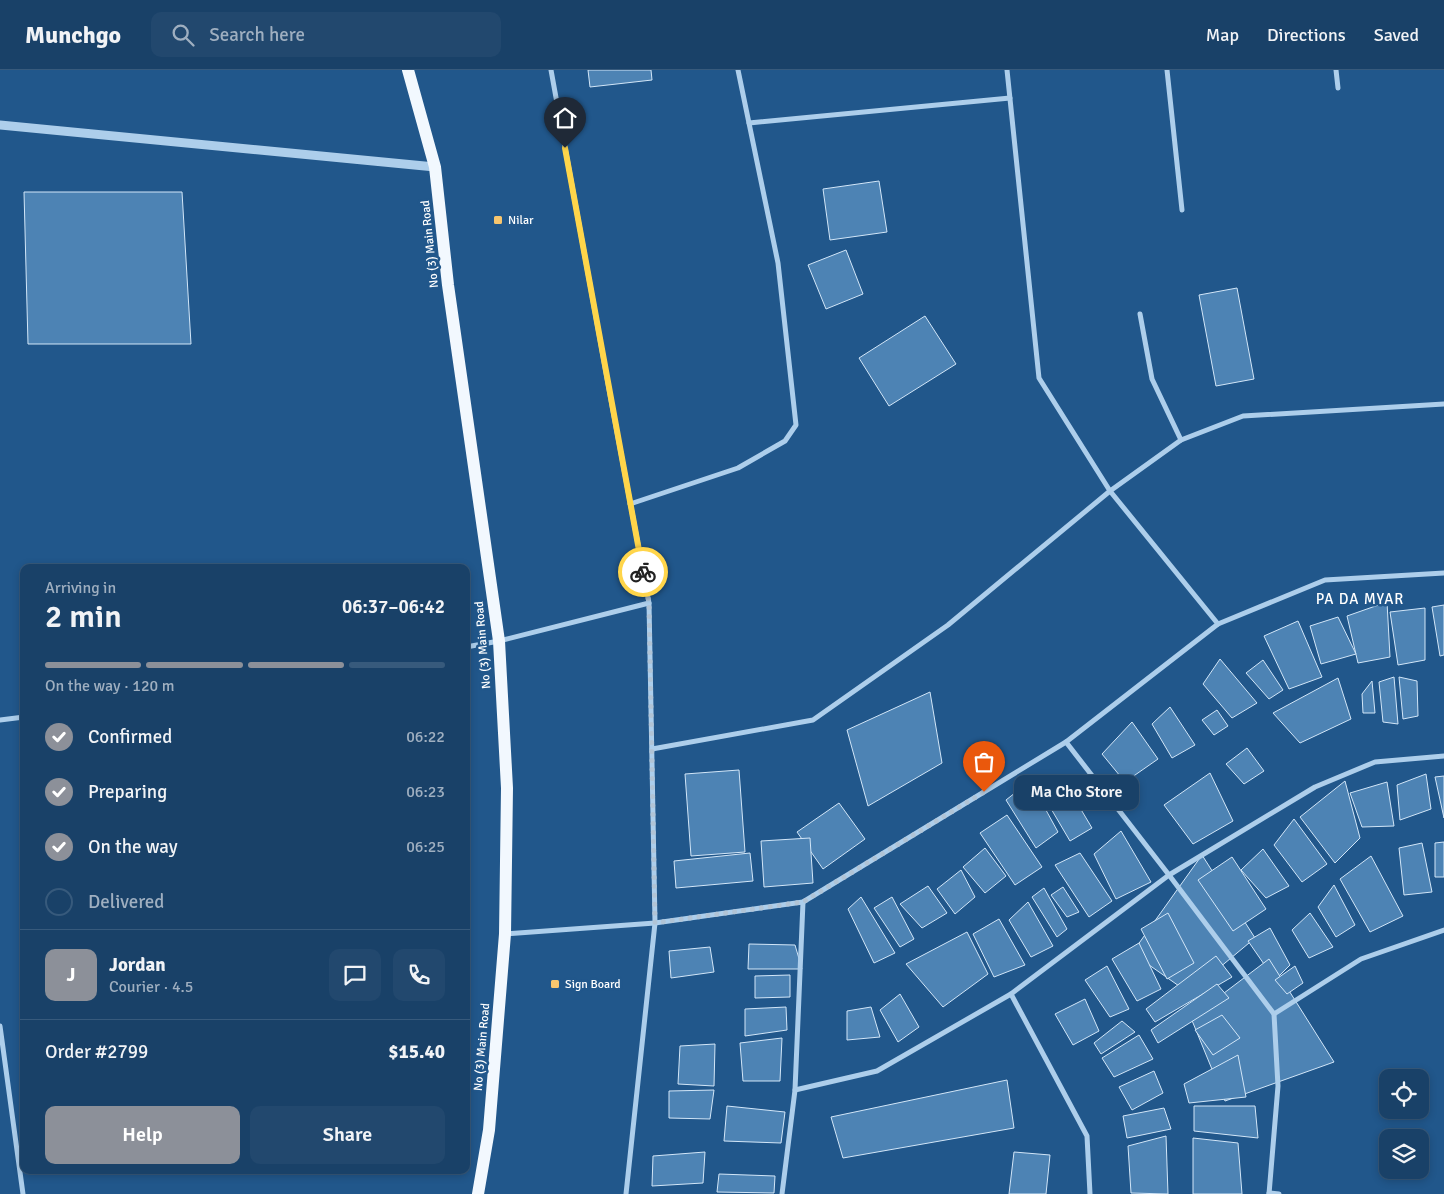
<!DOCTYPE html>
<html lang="en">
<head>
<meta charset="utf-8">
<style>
	body { margin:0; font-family:Signika,sans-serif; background:#22486e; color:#f1f3f6; height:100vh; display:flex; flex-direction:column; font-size:19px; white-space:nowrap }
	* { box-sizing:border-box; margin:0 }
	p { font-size:16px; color:#9fafc0 }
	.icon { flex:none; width:28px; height:28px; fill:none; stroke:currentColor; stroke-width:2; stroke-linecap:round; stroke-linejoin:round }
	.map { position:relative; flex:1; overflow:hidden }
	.details { position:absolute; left:20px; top:494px; width:450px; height:610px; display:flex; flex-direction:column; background:#194168; border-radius:10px; box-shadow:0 2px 8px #0003,0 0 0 1px #375a7c }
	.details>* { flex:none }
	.fabs { position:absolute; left:1379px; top:999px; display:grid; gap:10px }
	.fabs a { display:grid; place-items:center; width:50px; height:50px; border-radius:10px; background:#194168; box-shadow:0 2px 8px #0003,0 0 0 1px #375a7c; font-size:25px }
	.pin { position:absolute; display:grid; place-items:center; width:42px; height:42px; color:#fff; margin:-51px -21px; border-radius:50% 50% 50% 0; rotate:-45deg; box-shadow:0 0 5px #0007 }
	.pin .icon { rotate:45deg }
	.courier { position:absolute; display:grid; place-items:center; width:50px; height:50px; margin:-25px; border:4px solid #ffd54a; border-radius:50%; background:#fff; color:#222; box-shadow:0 1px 6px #0007 }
	.bubble { position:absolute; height:35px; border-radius:10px; background:#194168; box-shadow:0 2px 8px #0003,0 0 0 1px #375a7c; font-size:16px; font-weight:600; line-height:35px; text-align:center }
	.overview em { font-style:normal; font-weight:600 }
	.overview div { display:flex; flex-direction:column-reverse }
	.overview { display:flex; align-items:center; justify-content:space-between; height:85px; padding:0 25px }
	h1 { font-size:32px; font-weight:600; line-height:38px }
	.bar { display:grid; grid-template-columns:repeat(4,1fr); gap:8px 5px; align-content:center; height:60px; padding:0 25px }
	.bar i { height:6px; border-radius:4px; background:#375a7c }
	.bar .on { background:#8c9099 }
	.bar p { grid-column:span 4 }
	.line { display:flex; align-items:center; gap:12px; padding:0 25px; border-top:1px solid #375a7c }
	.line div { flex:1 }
	.round { display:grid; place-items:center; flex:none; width:52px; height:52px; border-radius:10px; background:#22486e }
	ol { padding:0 25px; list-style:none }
	li { display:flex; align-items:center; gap:15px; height:55px }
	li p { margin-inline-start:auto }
	li .icon { padding:5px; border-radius:50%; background:#8c9099; color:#fff; stroke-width:4 }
	li:last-child { color:#9fafc0 }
	li i { width:28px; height:28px; border:2px solid #375a7c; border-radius:50% }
	.button { display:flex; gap:10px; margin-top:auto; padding:10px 25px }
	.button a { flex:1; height:58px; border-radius:10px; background:#8c9099; color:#fff; font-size:20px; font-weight:600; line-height:58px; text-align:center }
	.button a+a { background:#22486e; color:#f1f3f6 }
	header { display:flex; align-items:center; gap:30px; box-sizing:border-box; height:70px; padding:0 25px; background:#194168; border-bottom:1px solid #375a7c }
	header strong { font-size:24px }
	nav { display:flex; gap:28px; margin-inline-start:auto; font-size:18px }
	.search { width:350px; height:45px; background:#22486e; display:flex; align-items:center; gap:12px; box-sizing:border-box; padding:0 18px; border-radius:10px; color:#9fafc0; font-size:19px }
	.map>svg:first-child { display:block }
	.building { fill:#4d83b4; stroke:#d2e6f8 }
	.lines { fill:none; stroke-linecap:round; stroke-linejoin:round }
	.minor { stroke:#adceeb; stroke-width:5 }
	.tertiary { stroke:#adceeb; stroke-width:9 }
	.primary { stroke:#f2f8fe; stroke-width:12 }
	.done { stroke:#b1c4d6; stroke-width:5; stroke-dasharray:0 9 }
	.route { stroke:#ffd54a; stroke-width:6 }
	.poi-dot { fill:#f8c66e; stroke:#21578b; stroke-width:2 }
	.labels { text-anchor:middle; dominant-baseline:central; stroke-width:5; stroke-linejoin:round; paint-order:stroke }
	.poi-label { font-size:12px; fill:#fff; stroke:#21578b; text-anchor:start }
	.street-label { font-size:12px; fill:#fff; stroke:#21578b }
	.quarter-label { font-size:15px; letter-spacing:1px; fill:#fff; stroke:#21578b }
</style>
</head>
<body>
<header>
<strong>Munchgo</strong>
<div class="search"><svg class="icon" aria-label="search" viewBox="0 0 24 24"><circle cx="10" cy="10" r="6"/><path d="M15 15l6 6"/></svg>Search here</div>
<nav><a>Map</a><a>Directions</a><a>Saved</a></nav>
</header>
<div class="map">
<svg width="1444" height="1124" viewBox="0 0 1444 1124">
	<rect width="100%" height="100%" fill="#21578b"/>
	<!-- building -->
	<g class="building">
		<path d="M588 0H651L652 10 590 17Z"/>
		<path d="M879 111 887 162 830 170 823 119Z"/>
		<path d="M24 122H182L191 274H28Z"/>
		<path d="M846 180 863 224 826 239 808 195Z"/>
		<path d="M1237 218 1254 309 1216 316 1199 225Z"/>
		<path d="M925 246 956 294 889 336 859 288Z"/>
		<path d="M1387 532 1390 587 1358 593 1347 546Z"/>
		<path d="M1444 535V585L1440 586 1432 537Z"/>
		<path d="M1425 538V590L1398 595 1390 542Z"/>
		<path d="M1338 547 1356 584 1321 594 1310 556Z"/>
		<path d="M1298 551 1322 607 1289 619 1264 566Z"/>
		<path d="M1220 589 1257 633 1232 648 1203 614Z"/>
		<path d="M1263 590 1283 620 1269 629 1246 603Z"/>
		<path d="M1394 607 1398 654 1383 652 1379 612Z"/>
		<path d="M1399 607 1417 611 1418 646 1403 649Z"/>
		<path d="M1338 608 1351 649 1300 673 1273 643Z"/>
		<path d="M1372 611 1375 643H1363L1362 624Z"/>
		<path d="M930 622 942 693 868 736 847 660Z"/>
		<path d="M1170 637 1195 675 1172 688 1152 654Z"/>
		<path d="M1217 640 1228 656 1214 665 1202 650Z"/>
		<path d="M1132 652 1158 689 1125 712 1102 684Z"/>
		<path d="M1247 678 1264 701 1244 714 1226 694Z"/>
		<path d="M739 700 745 782 691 786 685 704Z"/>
		<path d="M1210 703 1233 751 1193 774 1164 735Z"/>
		<path d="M1426 704 1431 739 1400 750 1397 715Z"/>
		<path d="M1444 706V748L1435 707Z"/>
		<path d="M1030 711 1058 762 1036 778 1006 730Z"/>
		<path d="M1345 711 1360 768 1335 793 1300 747Z"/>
		<path d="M1387 712 1394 756 1362 757 1350 723Z"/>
		<path d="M1070 721 1092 758 1070 771 1050 737Z"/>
		<path d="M839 733 865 769 823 799 797 762Z"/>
		<path d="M1007 745 1042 797 1015 815 980 763Z"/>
		<path d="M1294 749 1327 794 1302 812 1274 775Z"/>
		<path d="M1121 761 1151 812 1116 829 1094 784Z"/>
		<path d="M810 768 813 813 764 817 761 771Z"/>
		<path d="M1444 772V807H1435V773Z"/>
		<path d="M1422 773 1432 822 1404 825 1399 778Z"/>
		<path d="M985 778 1006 806 985 823 963 797Z"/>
		<path d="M1263 779 1289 816 1266 828 1241 800Z"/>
		<path d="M750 783 753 811 676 818 674 791Z"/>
		<path d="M1080 783 1112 831 1089 847 1055 795Z"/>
		<path d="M1202 785 1255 868 1189 923 1132 883Z"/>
		<path d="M1371 786 1403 846 1370 862 1340 809Z"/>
		<path d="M1232 787 1266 839 1233 861 1198 810Z"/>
		<path d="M961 800 975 827 955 844 937 819Z"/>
		<path d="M1334 815 1355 855 1336 867 1318 837Z"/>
		<path d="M928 816 947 843 922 858 900 834Z"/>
		<path d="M1063 817 1079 842 1067 847 1051 825Z"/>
		<path d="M1044 818 1067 859 1057 867 1032 827Z"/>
		<path d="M861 827 895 883 874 893 848 839Z"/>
		<path d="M892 827 914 869 900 877 874 838Z"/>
		<path d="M1028 832 1053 876 1031 887 1009 850Z"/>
		<path d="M1168 843 1194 893 1167 909 1141 859Z"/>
		<path d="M1310 843 1333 877 1309 888 1292 860Z"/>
		<path d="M999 849 1025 895 994 907 973 864Z"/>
		<path d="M1270 858 1290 895 1275 910 1248 871Z"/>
		<path d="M967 862 988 904 943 937 906 894Z"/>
		<path d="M1139 873 1161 919 1137 931 1112 889Z"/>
		<path d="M749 874 795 875 802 899H748Z"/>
		<path d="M710 877 714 902 671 908 669 881Z"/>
		<path d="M1216 886 1232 907 1155 952 1146 939Z"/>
		<path d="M1269 889 1334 992 1225 1031 1191 948Z"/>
		<path d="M1107 896 1129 939 1110 947 1085 910Z"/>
		<path d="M1295 896 1303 913 1287 924 1275 910Z"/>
		<path d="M790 905V927L755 928V906Z"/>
		<path d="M1217 914 1229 928 1158 973 1151 960Z"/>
		<path d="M900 924 919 957 898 972 880 940Z"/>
		<path d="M1085 929 1099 961 1073 975 1055 944Z"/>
		<path d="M786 937 787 960 745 966V939Z"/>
		<path d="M871 937 880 967 847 970V941Z"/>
		<path d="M1222 945 1240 968 1213 985 1195 960Z"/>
		<path d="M1122 951 1135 962 1101 984 1094 973Z"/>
		<path d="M1139 965 1153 989 1114 1007 1102 988Z"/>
		<path d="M782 968 780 1011H743L740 973Z"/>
		<path d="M715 974 714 1016 678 1014 680 976Z"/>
		<path d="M1238 985 1246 1027 1189 1033 1184 1014Z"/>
		<path d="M1154 1001 1163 1023 1132 1040 1119 1017Z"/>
		<path d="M1007 1010 1014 1058 843 1088 831 1047Z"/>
		<path d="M714 1020 710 1049 669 1048V1021Z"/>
		<path d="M727 1036 785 1042 781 1073 724 1071Z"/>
		<path d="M1194 1036H1255L1258 1068 1194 1061Z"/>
		<path d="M1164 1038 1171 1059 1127 1068 1123 1046Z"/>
		<path d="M1166 1066 1168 1124 1131 1123 1128 1076Z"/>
		<path d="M1193 1068 1238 1073 1242 1124H1193Z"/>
		<path d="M705 1082 703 1113 652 1116 653 1086Z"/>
		<path d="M1014 1082 1050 1085 1046 1124H1009Z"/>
		<path d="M719 1104 775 1106 774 1123 717 1122Z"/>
	</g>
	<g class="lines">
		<!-- minor -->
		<g class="minor">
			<path d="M551 0 611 330 649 533 655 853 626 1124"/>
			<path d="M1007 0 1039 308 1110 421 1218 554"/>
			<path d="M1167 0 1182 140"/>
			<path d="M1336 0 1338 18"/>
			<path d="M749 53 1010 28"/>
			<path d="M1140 244 1152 309 1181 370"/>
			<path d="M630 434 738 398 785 371 796 355 778 193 738 0"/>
			<path d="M466 577 499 571 649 533"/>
			<path d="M0 650 24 647"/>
			<path d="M1066 672 1169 805 1274 944 1278 1016 1269 1124"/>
			<path d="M652 679 813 650 948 555 1110 421 1181 370 1243 346 1444 334"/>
			<path d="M505 864 655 853 803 832 1066 672 1218 554 1325 510 1444 503"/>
			<path d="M1011 924 1087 1066 1090 1124"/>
			<path d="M1274 944 1361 889 1444 860"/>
			<path d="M0 956 23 1124"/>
			<path d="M795 1020 877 1001 1011 924 1169 805 1315 717 1375 692 1444 686"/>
			<path d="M1269 1123 1279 1124"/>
			<path d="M782 1124 795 1020 803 832"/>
		</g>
		<!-- tertiary -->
		<path class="tertiary" d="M0 55 435 97"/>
		<!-- primary -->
		<path class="primary" d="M408 0 435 97 448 215 499 571 507 718 505 864 489 1060 478 1124"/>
	</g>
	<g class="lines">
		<!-- done -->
		<path class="done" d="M643 502 649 533 655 853 803 832 984 722"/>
		<!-- route -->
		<path class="route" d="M565 78 643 502"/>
	</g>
	<!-- markers -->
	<g class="poi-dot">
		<rect x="493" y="145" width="10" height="10" rx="2.5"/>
		<rect x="550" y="909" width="10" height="10" rx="2.5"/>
	</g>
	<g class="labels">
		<!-- poi labels -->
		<g class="poi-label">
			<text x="508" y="150">Nilar</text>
			<text x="565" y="914">Sign Board</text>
		</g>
		<!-- street labels -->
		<g class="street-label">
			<text transform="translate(430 174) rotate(-96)">No (3) Main Road</text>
			<text transform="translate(483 575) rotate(-95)">No (3) Main Road</text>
			<text transform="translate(482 977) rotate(-85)">No (3) Main Road</text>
		</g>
		<!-- quarter labels -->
		<g class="quarter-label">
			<text x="1360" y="529">PA DA MYAR</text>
		</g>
	</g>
</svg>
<div class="fabs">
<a><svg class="icon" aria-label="locate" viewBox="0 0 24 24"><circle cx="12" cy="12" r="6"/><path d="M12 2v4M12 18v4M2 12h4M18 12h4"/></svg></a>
<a><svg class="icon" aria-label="layers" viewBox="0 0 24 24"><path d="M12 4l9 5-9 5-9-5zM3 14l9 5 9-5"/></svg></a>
</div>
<div class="pin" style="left:984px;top:722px;background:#ea580c"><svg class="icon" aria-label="bag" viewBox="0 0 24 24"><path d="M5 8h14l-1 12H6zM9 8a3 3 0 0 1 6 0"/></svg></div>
<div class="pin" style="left:565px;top:78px;background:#1f2937"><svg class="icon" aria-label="home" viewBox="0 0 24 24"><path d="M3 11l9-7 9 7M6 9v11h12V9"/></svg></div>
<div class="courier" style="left:643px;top:502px"><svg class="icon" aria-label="bike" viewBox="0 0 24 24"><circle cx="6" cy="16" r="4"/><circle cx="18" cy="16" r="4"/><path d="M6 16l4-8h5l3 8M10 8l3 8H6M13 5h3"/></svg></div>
<div class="bubble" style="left:1014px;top:705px;width:125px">Ma Cho Store</div>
<section class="details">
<div class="overview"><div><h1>2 min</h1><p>Arriving in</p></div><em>06:37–06:42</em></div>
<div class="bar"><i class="on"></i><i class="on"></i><i class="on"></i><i></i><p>On the way · 120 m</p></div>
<ol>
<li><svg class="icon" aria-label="check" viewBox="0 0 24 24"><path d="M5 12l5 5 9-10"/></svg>Confirmed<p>06:22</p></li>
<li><svg class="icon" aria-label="check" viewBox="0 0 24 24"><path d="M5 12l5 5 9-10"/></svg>Preparing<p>06:23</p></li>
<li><svg class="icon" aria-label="check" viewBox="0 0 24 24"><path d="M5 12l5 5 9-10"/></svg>On the way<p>06:25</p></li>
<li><i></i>Delivered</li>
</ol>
<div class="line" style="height:90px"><b class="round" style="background:#8c9099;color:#fff">J</b><div><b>Jordan</b><p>Courier · 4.5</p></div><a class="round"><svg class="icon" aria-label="chat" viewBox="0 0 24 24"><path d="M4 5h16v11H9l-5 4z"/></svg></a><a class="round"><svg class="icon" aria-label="phone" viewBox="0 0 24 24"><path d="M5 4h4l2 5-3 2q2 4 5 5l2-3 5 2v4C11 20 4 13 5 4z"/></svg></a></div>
<div class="line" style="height:65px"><div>Order #2799</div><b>$15.40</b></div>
<div class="button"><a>Help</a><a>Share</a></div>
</section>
</div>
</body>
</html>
